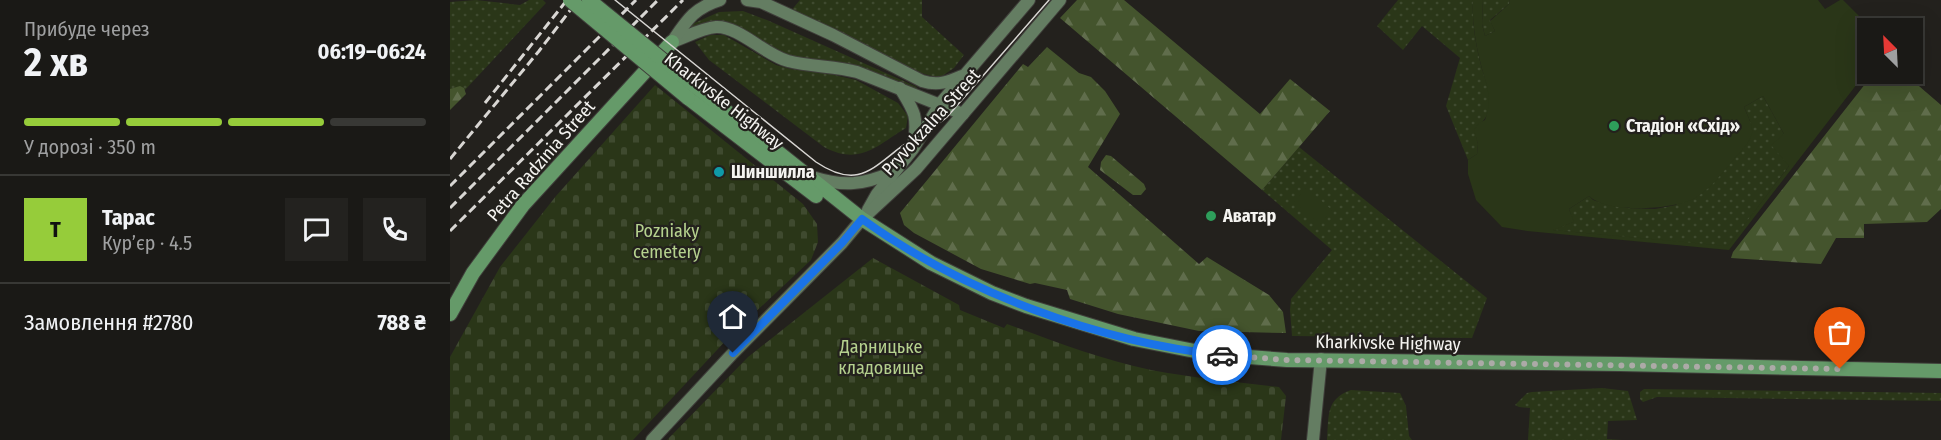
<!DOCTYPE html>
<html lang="uk">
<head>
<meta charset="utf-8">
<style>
	body { margin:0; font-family:"Fira Sans Condensed",sans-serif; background:#23221f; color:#f1f3f6; height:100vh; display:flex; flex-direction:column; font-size:22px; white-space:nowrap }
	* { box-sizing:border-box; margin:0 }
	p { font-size:20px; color:#9fa0a1 }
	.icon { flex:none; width:33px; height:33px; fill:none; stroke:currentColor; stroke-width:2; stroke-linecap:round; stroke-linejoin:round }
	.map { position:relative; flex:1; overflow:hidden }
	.sheet { display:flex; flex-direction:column; background:#1a1916; width:450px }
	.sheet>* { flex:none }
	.needle { width:39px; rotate:336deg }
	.fabs { position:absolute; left:1407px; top:18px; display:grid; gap:12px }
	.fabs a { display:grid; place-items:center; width:66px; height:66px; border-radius:0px; background:#1a1916; box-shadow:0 6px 24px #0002,0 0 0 2px #383835; font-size:30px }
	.pin { position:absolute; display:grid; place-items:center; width:51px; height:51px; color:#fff; margin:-62px -26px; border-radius:50% 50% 50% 0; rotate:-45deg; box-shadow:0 0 6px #0007 }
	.pin .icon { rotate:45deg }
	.courier { position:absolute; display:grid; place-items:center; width:60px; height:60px; margin:-30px; border:4px solid #1a73e8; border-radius:50%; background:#fff; color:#222; box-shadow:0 2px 8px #0007 }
	.head em { font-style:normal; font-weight:700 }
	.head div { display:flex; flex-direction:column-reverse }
	.head { display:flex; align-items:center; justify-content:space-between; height:102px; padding:0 24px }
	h1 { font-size:39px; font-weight:700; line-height:45px }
	.bar { display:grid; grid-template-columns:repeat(4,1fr); gap:9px 6px; align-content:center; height:72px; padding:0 24px }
	.bar i { height:8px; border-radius:4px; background:#383835 }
	.bar .on { background:#96cc3a }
	.bar p { grid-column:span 4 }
	.line { display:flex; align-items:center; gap:15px; padding:0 24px; border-top:2px solid #383835 }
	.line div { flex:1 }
	.round { display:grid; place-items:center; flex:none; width:63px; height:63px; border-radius:0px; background:#23221f }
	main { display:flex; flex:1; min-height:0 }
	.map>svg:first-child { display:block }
	.grass { fill:url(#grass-dots) }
	.forest { fill:url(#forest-firs) }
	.cemetery { fill:url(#cemetery-stones) }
	.pitch { fill:#2a3618; fill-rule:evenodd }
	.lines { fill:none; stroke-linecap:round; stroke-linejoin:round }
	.secondary-casing { stroke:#3f3e3a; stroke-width:14 }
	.primary-casing { stroke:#3f3e3a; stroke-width:16 }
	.secondary { stroke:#647d62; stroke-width:12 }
	.primary { stroke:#659a69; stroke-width:14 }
	.tram { stroke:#d8d6d3; stroke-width:1.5 }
	.rail { stroke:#d8d6d3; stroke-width:3; stroke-dasharray:9 4.5; stroke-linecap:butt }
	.primary-bridge-casing { stroke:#3f3e3a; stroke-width:16; stroke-linecap:butt }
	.primary-bridge { stroke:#659a69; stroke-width:14 }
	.done { stroke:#acaaa7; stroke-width:6; stroke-dasharray:0 10.8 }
	.route { stroke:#1a73e8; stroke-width:8 }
	.leisure-dot { fill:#2e9e5b; stroke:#23211d; stroke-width:2 }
	.culture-dot { fill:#0f9aa8; stroke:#23211d; stroke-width:2 }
	.labels { text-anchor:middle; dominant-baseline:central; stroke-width:4.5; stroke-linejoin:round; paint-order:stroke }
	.street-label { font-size:18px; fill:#f5f4f1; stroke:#23211d }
	.poi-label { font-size:18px; font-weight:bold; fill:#f5f4f1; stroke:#23211d; text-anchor:start }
	.park-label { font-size:18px; fill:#b5d18e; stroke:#23211d }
</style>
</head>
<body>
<main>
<section class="sheet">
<div class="head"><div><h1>2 хв</h1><p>Прибуде через</p></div><em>06:19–06:24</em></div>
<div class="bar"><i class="on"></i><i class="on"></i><i class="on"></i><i></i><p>У дорозі · 350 m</p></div>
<div class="line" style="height:108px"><b class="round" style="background:#96cc3a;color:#111">Т</b><div><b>Тарас</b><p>Кур’єр · 4.5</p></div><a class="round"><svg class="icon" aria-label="chat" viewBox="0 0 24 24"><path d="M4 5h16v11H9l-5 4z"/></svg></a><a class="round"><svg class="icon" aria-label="phone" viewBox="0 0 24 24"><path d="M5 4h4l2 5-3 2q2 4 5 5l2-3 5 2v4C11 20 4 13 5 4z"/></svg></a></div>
<div class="line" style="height:78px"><div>Замовлення #2780</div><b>788 ₴</b></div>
</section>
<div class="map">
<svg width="1491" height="440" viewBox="0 0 1491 440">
	<defs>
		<pattern id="grass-dots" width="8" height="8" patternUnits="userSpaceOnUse" patternTransform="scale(1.5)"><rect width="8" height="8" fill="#2a3618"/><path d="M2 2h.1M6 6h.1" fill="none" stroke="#3f4a2f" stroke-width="1.8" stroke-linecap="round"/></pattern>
		<pattern id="forest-firs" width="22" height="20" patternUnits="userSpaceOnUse" patternTransform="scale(1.5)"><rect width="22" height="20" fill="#44542d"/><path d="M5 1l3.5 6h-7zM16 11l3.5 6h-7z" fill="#606d4c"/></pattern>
		<pattern id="cemetery-stones" width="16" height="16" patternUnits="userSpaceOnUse" patternTransform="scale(1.5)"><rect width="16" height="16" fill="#2a3618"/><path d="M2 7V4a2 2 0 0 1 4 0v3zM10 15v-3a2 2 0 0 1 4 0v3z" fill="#3f4a2f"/></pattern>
	</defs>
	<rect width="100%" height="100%" fill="#23211d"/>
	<!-- grass -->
	<g class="grass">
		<path d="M26 0 70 5 79 0H93L96 3 0 106V2Z"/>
		<path d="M350 0H472V17L514 55 504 68 489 78 471 73 339 13Z"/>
		<path d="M948 0H1023C1022 21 1025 41 1030 61 1033 76 1042 91 1040 107 1038 117 1031 123 1025 130L1028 144 1027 154 1018 160 996 106 1010 58 972 26 953 50 927 26Z"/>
		<path d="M1033 0H1060L1059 4 1040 20 1045 31 1035 36 1032 24Z"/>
		<path d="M293 11 317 20 467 87 465 92 348 61 300 38 241 29 240 25 269 12Z"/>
		<path d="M260 35H274L326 65 341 69 376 73 406 80 448 103 458 116 456 128C426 146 410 166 374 147L259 60 245 42Z"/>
		<path d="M1313 96 1334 134 1339 166 1278 247 1101 230 1123 222 1119 209 1139 196 1143 200 1152 203 1178 208 1205 209 1226 205 1300 121 1294 107Z"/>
		<path d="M849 147 1037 298 1022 338 842 336 840 310 841 299 882 250 812 190Z"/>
		<path d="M1152 388 1178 391 1187 420 1158 421 1157 439 1172 440H1078L1080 408 1069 407 1065 405 1077 393 1082 392Z"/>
		<path d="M1194 389 1491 393V401L1207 397 1193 402 1190 399V392Z"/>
		<path d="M901 390 950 393 956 406 959 436 962 440H877C879 417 875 399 901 390Z"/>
	</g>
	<!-- forest -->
	<g class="forest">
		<path d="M627 0H674L810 114 840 79 880 111 812 190 610 18Z"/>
		<path d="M597 47 629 73 641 77 655 91 670 114 638 167 749 264 757 257 819 295 833 312 836 333 749 331 668 314 620 299 617 290 585 283 580 284 531 269 464 233 454 225 450 213 573 64 578 67Z"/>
		<path d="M1423 74H1455L1491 105V209L1477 222 1414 224V238H1386L1371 264 1281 258 1283 252Z"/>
		<path d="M10 86 14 88 16 94 0 110V89Z"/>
		<path d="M656 155 661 156 694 184 696 189 691 195H683L650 170 651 162Z"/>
	</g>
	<!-- cemetery -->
	<g class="cemetery">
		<path d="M205 85 353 204 367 224 368 242 361 260 281 335 183 440H0V357L50 267 106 196Z"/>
		<path d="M423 258 509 305 510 310 554 328 557 324C604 341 652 360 701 370 744 378 786 382 829 387L836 396 831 440H217L298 357Z"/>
	</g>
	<!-- pitch -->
	<g class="pitch">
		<path d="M1023 0H1033L1032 24 1035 36 1045 31 1040 21 1059 4 1060 0H1368L1375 9 1390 0H1393L1421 28H1418L1417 71 1279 250 1077 231 1052 227 1026 200 1018 174V160L1027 154 1028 144 1024 130 1029 123 1035 120C1044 96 1035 83 1030 61 1025 40 1022 21 1023 0ZM1313 96 1334 134 1321 145 1339 166 1278 246 1103 230 1124 222 1119 209 1139 196C1157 214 1223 210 1245 198 1261 189 1272 173 1284 159 1290 152 1300 143 1302 133 1303 124 1297 115 1294 107Z"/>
		<path d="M856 188 882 210 870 224 844 202Z"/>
	</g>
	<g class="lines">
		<!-- secondary casing -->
		<g class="secondary-casing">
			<g id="secondary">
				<path d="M297 0 311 2 383 35 472 81C488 86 498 82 512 76"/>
				<path d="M222 42C236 37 252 28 266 27 289 26 315 55 338 61 361 67 385 66 407 72L513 114"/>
				<path d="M222 42C237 20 244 8 270 0"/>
				<path d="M450 88C464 111 468 115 464 142"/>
				<path d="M362 177C394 187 413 185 443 172"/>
				<path d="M418 210 427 194 463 149 490 104 579 0"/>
				<path d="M202 440 283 353 392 243 412 219 466 169 610 0"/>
				<path d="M863 440 871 359"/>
			</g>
		</g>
		<!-- primary casing -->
		<g class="primary-casing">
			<g id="primary">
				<path d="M246 87 412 219 481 263 542 293 576 306 684 339 760 354 837 360 1170 364 1491 371"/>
				<path d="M238 98 366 196"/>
				<path d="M0 314 23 273 73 205 222 42"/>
			</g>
		</g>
		<!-- secondary -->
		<use href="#secondary" class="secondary"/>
		<!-- primary -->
		<use href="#primary" class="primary"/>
		<!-- tram -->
		<path class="tram" d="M165 0 366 162C412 193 425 163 461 140 473 132 486 127 497 117L599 0"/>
		<!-- rail -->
		<g class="rail">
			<path d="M35 103 117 0"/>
			<path d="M0 159 89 51 128 0"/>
			<path d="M0 186 186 0"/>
			<path d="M0 208 208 0"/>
			<path d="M0 231 233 0"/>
		</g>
		<!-- primary-bridge casing -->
		<g class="primary-bridge-casing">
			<g id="primary-bridge">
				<path d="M120 0 238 98"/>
				<path d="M139 0 246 87"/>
			</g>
		</g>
		<!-- primary-bridge -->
		<use href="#primary-bridge" class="primary-bridge"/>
	</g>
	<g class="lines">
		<!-- done -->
		<path class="done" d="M772 355 837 360 1390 369"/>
		<!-- route -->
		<path class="route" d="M283 353 392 243 412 219C513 292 648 342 772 355"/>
	</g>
	<!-- markers -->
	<g class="leisure-dot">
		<circle cx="1164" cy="126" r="6"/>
		<circle cx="761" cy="216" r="6"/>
	</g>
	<circle class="culture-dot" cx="269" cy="172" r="6"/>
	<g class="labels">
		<!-- street labels -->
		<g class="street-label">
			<text transform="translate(274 101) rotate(38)">Kharkivske Highway</text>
			<text transform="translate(481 122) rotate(-48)">Pryvokzalna Street</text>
			<text transform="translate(91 161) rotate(-49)">Petra Radzinia Street</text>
			<text transform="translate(938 343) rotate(1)">Kharkivske Highway</text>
		</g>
		<!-- poi labels -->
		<g class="poi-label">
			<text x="1176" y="126">Стадіон «Схід»</text>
			<text x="281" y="172">Шиншилла</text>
			<text x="773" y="216">Аватар</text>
		</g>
		<!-- park labels -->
		<g class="park-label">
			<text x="217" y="231">Pozniaky<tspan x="217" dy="21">cemetery</tspan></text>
			<text x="431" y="347">Дарницьке<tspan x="431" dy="21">кладовище</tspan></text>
		</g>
	</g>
</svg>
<div class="fabs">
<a><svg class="needle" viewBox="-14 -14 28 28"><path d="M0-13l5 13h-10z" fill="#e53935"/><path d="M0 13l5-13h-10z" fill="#9fa0a1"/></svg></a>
</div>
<div class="pin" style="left:1390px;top:369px;background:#ea580c"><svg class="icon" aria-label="bag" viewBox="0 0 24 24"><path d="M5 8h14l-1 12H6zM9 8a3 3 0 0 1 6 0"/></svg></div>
<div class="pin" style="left:283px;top:353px;background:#1f2937"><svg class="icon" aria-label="home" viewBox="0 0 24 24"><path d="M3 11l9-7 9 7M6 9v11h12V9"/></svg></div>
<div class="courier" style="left:772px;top:355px"><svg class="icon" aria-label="car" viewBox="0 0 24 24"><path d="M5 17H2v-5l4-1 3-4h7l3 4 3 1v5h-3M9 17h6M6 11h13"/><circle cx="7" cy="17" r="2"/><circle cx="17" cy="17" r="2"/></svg></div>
</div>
</main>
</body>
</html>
